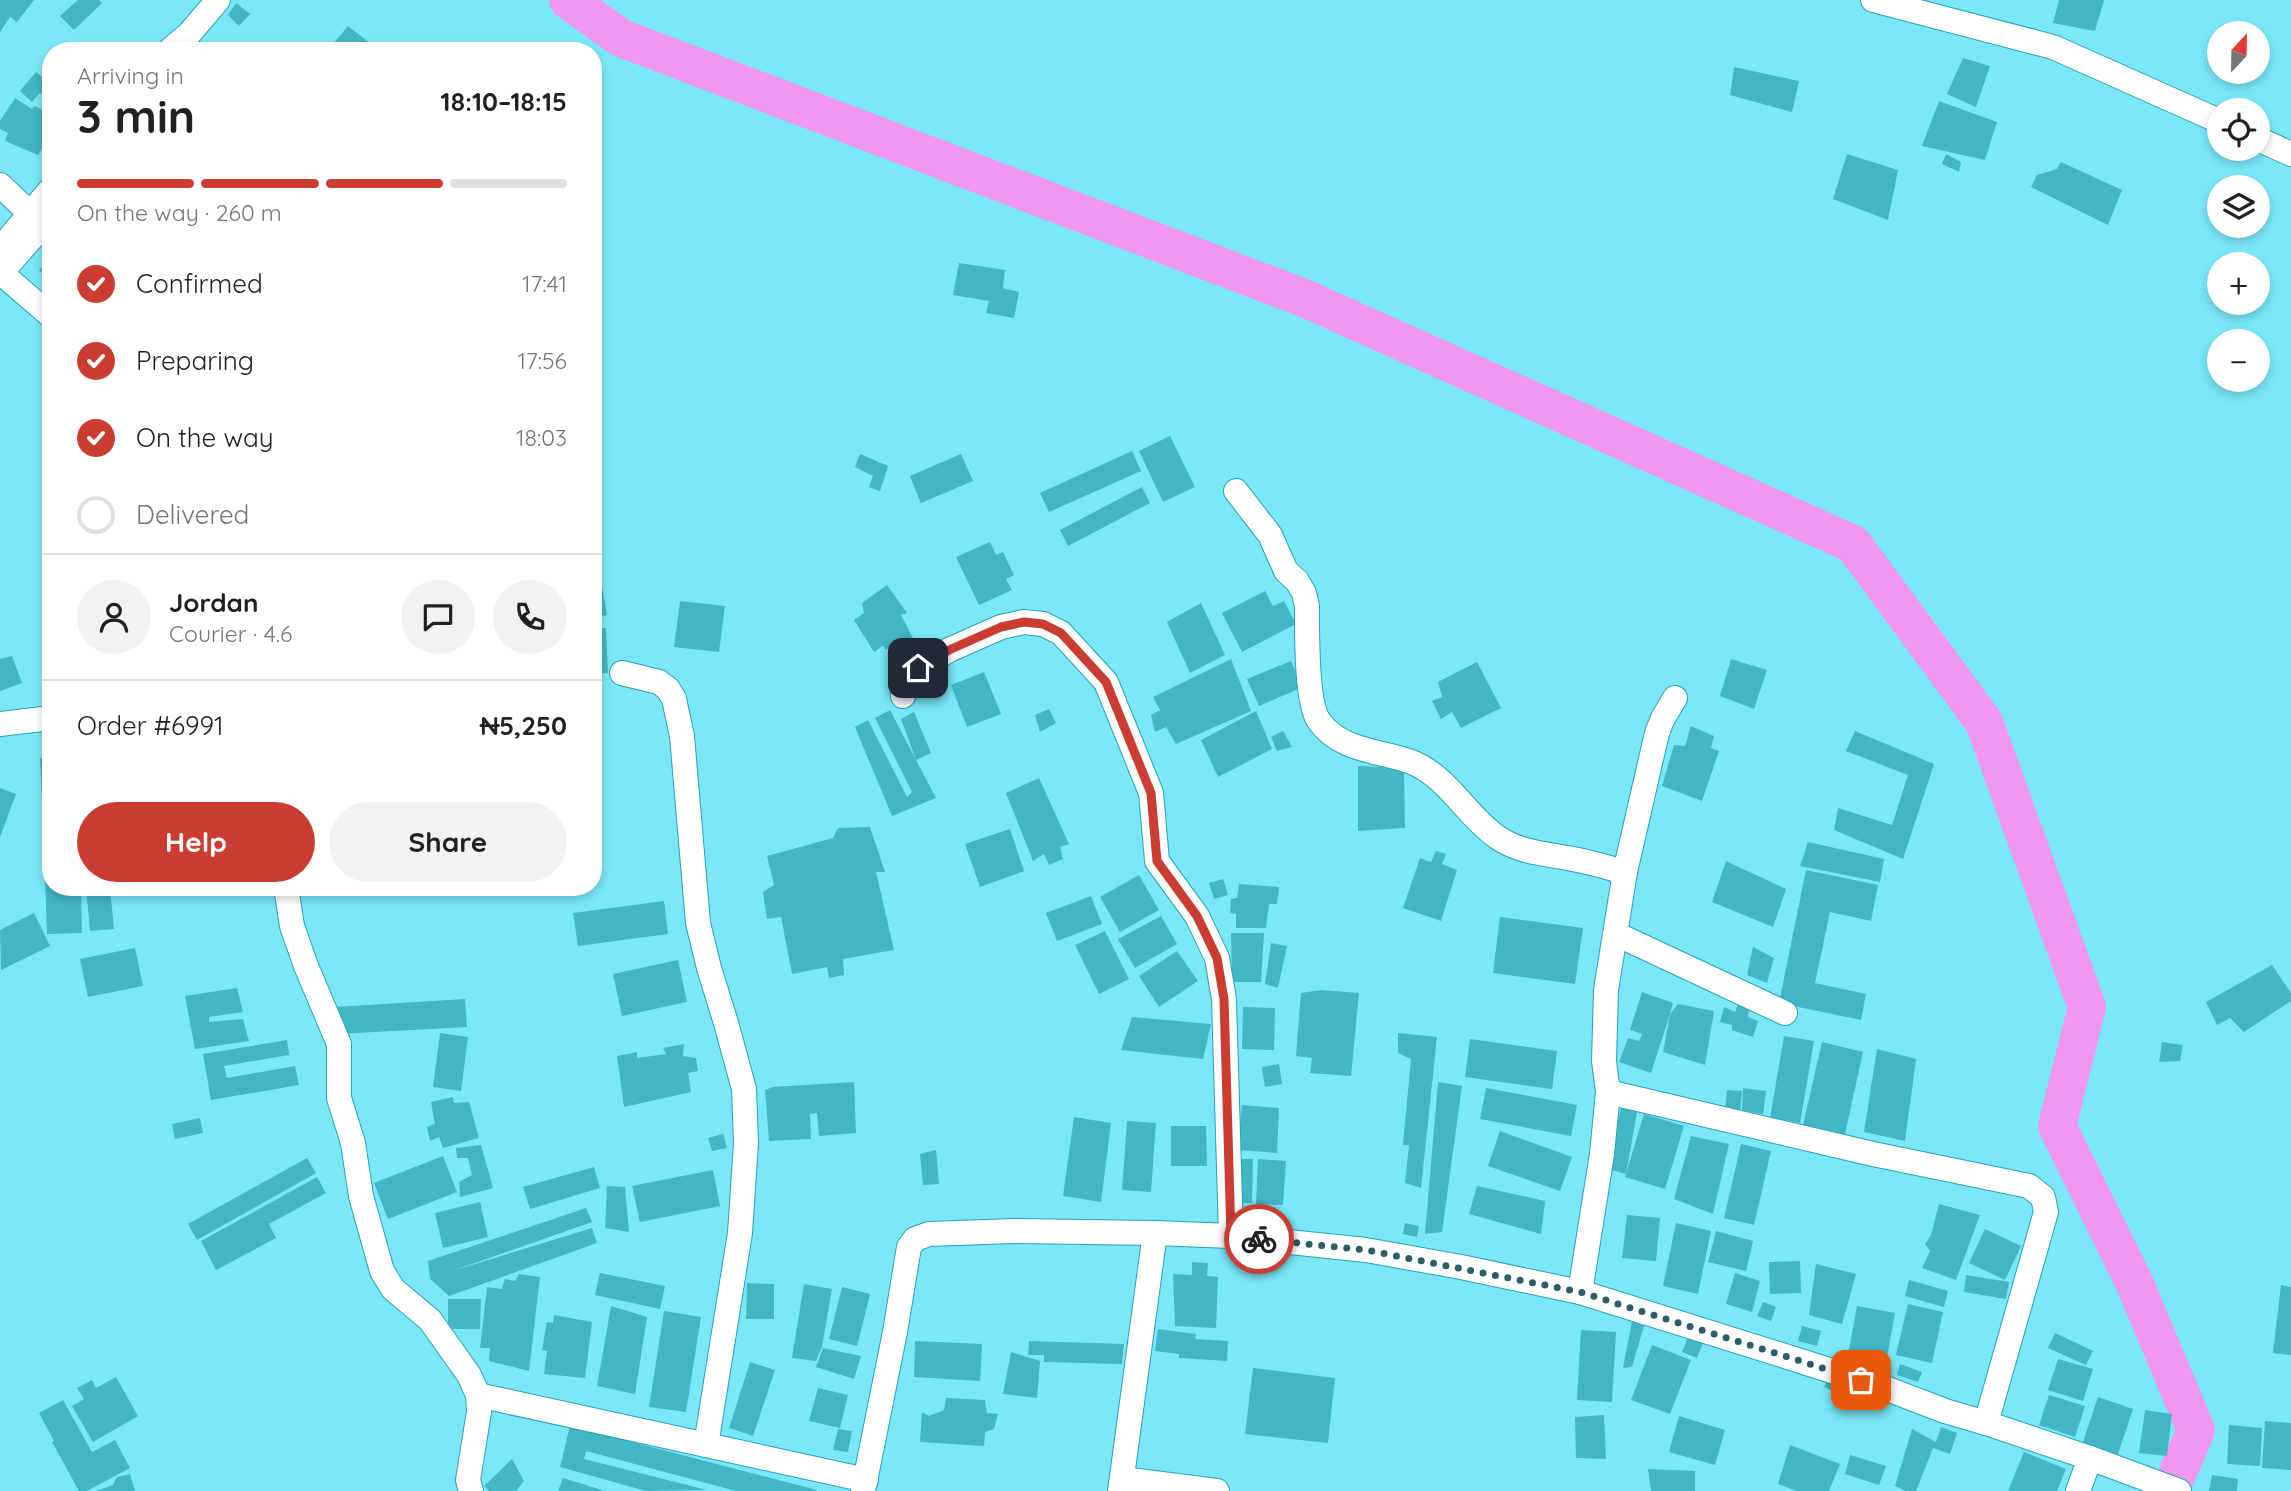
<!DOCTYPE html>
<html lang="en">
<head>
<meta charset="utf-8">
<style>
	body { margin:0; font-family:Quicksand,sans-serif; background:#f2f2f2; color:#202124; height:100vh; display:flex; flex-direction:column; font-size:26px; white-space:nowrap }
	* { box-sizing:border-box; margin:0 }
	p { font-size:23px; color:#757577 }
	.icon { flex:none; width:38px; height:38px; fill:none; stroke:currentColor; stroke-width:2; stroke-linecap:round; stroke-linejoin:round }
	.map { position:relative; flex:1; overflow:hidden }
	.details { position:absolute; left:42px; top:42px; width:560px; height:854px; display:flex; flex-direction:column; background:#fff; border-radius:28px; box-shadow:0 4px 10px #0003 }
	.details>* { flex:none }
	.needle { width:46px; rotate:22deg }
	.tools { position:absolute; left:2207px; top:21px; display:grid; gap:14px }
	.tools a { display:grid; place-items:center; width:63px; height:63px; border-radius:50%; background:#fff; box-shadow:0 4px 10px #0003; font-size:35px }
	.pin { position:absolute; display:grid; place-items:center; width:60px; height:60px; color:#fff; margin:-30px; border-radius:14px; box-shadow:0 4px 10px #0006 }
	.courier { position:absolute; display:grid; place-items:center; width:70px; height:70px; margin:-35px; border:5px solid #cb3d33; border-radius:50%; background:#fff; color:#222; box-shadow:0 2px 9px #0007 }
	.headline em { font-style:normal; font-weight:800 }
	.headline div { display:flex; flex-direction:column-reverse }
	.headline { display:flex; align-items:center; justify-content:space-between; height:119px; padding:0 35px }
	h1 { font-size:46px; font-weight:800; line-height:52px }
	.bar { display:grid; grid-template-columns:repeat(4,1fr); gap:10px 7px; align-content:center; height:84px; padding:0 35px }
	.bar i { height:9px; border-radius:5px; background:#e0e0e0 }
	.bar .on { background:#cb3d33 }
	.bar p { grid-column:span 4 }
	.line { display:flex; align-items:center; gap:18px; padding:0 35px; border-top:2px solid #e0e0e0 }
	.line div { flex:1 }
	.round { display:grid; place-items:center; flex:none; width:74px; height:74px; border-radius:37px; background:#f2f2f2 }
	ol { padding:0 35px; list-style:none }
	li { display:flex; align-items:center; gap:21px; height:77px }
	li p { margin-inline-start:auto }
	li .icon { padding:7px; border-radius:50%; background:#cb3d33; color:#fff; stroke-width:4 }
	li:last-child { color:#757577 }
	li i { width:38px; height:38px; border:4px solid #e0e0e0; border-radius:50% }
	.action { display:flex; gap:14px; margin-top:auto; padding:14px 35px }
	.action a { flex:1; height:80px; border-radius:42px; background:#cb3d33; color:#fff; font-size:28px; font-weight:800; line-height:80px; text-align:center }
	.action a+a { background:#f2f2f2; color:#202124 }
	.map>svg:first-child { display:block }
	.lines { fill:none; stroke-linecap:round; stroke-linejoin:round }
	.river { stroke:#f197ed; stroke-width:38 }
	.building { fill:#43b6c6 }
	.minor-casing { stroke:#29a2b2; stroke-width:26 }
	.minor { stroke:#fff; stroke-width:24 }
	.done { stroke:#2b5e66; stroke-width:7; stroke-dasharray:0 12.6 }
	.route { stroke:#cb3d33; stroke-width:9 }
</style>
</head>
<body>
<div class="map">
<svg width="2291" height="1491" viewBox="0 0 2291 1491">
	<rect width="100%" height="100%" fill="#7ae8f8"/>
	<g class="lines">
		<!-- river -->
		<path class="river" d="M568 0 621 38 1304 298 1853 544 1984 722 2087 1007 2057 1126 2134 1282 2196 1430 2170 1491"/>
	</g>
	<!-- building -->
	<g class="building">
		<path d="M0 0H34L17 22 10 17 0 32Z"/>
		<path d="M78 0H99L102 3 74 30 60 16Z"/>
		<path d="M2059 0H2104L2095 31 2053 23Z"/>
		<path d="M236 3 250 14 239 26 228 15Z"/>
		<path d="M348 26 380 51H320L324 46 328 50Z"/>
		<path d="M1963 58 1990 66 1976 107 1947 94Z"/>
		<path d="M1734 67 1799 81 1792 112 1730 95Z"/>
		<path d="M36 72 51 84V102L40 93 32 102 20 91Z"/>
		<path d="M15 98 32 109 34 106 46 111 45 116 51 119V136L38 155 5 141 8 133 0 129V121Z"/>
		<path d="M1939 101 1997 122 1985 160 1922 146Z"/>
		<path d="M1847 154 1898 170 1888 220 1833 199Z"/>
		<path d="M1946 154 1961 162 1959 172 1942 164Z"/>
		<path d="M2061 162 2122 190 2108 225 2031 187 2037 175 2057 169Z"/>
		<path d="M51 257V283L39 270Z"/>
		<path d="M959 263 1005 270 1003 288 1019 292 1014 318 986 313 989 301 953 295Z"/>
		<path d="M1170 436 1195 487 1163 502 1139 451Z"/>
		<path d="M1132 451 1141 471 1049 512 1040 493Z"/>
		<path d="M860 454 888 466 880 491 869 487 873 476 855 467Z"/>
		<path d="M961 454 973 481 921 503 910 476Z"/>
		<path d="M1142 487 1150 503 1068 546 1060 530Z"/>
		<path d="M990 542 996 555 1003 552 1014 575 1006 579 1012 590 979 605 956 557Z"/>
		<path d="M599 569 607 615 593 618V570Z"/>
		<path d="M887 585 907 613 901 615 913 638 897 650 892 645 886 650 883 646 874 652 854 620 864 613 862 603Z"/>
		<path d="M1265 591 1273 606 1284 601 1296 624 1242 652 1222 613Z"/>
		<path d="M680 601 725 606 719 652 674 647Z"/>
		<path d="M1201 603 1225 655 1190 673 1167 622Z"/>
		<path d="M593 628H606L608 673 593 674Z"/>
		<path d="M12 656 22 683 0 691V659Z"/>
		<path d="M1231 659 1251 711 1176 744 1166 727 1155 732 1151 715 1160 710 1153 697Z"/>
		<path d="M1731 659 1767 670 1754 709 1720 696Z"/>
		<path d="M1291 661 1303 687 1259 706 1247 679Z"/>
		<path d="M1477 662 1501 708 1461 728 1452 712 1441 719 1432 701 1442 697 1438 682Z"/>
		<path d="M984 672 1001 714 967 727 951 685Z"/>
		<path d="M1049 709 1056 723 1040 732 1035 715Z"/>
		<path d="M890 710 916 760 901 719 914 712 931 753 916 760 936 798 892 816 855 727 868 720 907 797 912 792 875 718Z"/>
		<path d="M1256 711 1272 749 1218 777 1201 740Z"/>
		<path d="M1691 726 1714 736 1711 748 1719 751 1702 801 1662 786 1674 745 1685 746Z"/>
		<path d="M1283 731 1292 747 1277 751 1271 737Z"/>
		<path d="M1855 731 1934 764 1903 859 1834 830 1838 808 1892 825 1908 775 1846 751Z"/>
		<path d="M40 758H51V843H44Z"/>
		<path d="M1358 766 1404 768 1405 828 1358 831Z"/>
		<path d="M1039 778 1069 844 1060 847 1063 859 1049 865 1044 854 1033 861 1006 793Z"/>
		<path d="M0 788 16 794 0 837Z"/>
		<path d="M870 827 885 872H876L894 950 843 959 844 975 829 978 827 967 792 974 781 917 767 919 763 892 774 885 767 856 833 838 838 828Z"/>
		<path d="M1010 829 1024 871 980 887 965 844Z"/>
		<path d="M1808 842 1884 859 1880 882 1800 866Z"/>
		<path d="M44 849H51V887H81L82 933 47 934Z"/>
		<path d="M1436 851 1446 854 1442 864 1457 870 1441 921 1403 908 1420 858 1431 862Z"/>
		<path d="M1726 861 1786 889 1773 927 1712 902Z"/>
		<path d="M1806 870 1878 885 1871 921 1830 912 1815 983 1866 994 1861 1020 1779 1003Z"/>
		<path d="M1139 875 1159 910 1120 932 1100 897Z"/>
		<path d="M1223 879 1228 895 1214 899 1209 883Z"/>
		<path d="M1239 884 1279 887 1277 904H1269L1266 928H1236V914L1230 913 1231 899 1237 898Z"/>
		<path d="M86 887H110L114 929 90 931Z"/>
		<path d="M327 887H373L374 892 328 895Z"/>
		<path d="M1091 896 1102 924 1057 941 1046 913Z"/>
		<path d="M664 901 668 934 578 946 573 913Z"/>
		<path d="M34 913 50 946 1 970 0 930Z"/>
		<path d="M1161 916 1177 944 1135 968 1118 939Z"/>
		<path d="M1500 917 1583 928 1575 984 1493 973Z"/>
		<path d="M1105 931 1129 979 1099 994 1075 945Z"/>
		<path d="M1231 933H1264L1261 982H1232Z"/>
		<path d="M1271 943 1287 946 1278 988 1265 984Z"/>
		<path d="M1753 947 1774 958 1767 983 1747 975Z"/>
		<path d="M135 948 143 986 88 997 80 959Z"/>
		<path d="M1177 951 1198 981 1159 1007 1139 976Z"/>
		<path d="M678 960 687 1002 622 1016 613 974Z"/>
		<path d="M2272 965 2291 993V1001L2244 1032 2230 1018 2217 1025 2206 1002Z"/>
		<path d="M237 988 243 1012 209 1017V1022L243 1019 249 1041 195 1049 185 996Z"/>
		<path d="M1321 990 1359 993 1351 1076 1310 1073 1312 1058 1296 1056 1301 993Z"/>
		<path d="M1642 992 1673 1003 1670 1014 1678 1004 1714 1011 1705 1065 1663 1052 1670 1014 1651 1073 1619 1062 1628 1038 1639 1041 1642 1034 1630 1030Z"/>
		<path d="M465 999 467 1027 337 1034 335 1007Z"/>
		<path d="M1738 1004 1749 1009 1748 1017 1758 1021 1753 1037 1732 1030V1025L1720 1022 1724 1007 1735 1012Z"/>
		<path d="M1243 1007 1275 1008 1274 1050 1242 1049Z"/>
		<path d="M1132 1017 1211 1024 1203 1059 1121 1050Z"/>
		<path d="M440 1033 468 1037 461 1091 433 1087Z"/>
		<path d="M1398 1033 1437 1037 1421 1188 1405 1183 1409 1145H1403L1411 1059 1398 1053Z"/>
		<path d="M1784 1036 1814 1041 1800 1123 1770 1118Z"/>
		<path d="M1470 1039 1557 1051 1552 1089 1465 1077Z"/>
		<path d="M287 1040 289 1055 224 1066 227 1078 295 1066 299 1085 211 1100 203 1054Z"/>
		<path d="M1822 1042 1863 1052 1845 1134 1803 1125Z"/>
		<path d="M2162 1042 2183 1045 2180 1061 2159 1062Z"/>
		<path d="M684 1044 683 1056 696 1058 698 1071 688 1073 691 1092 624 1107 617 1056 637 1052V1058L666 1054 663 1048Z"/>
		<path d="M1877 1049 1916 1059 1905 1141 1864 1132Z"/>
		<path d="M1279 1064 1282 1084 1265 1087 1262 1067Z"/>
		<path d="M854 1082 856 1133 819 1136 817 1113 810 1114 811 1139 769 1141 765 1090 773 1087Z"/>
		<path d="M1438 1082 1462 1086 1442 1232 1425 1234Z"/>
		<path d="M1486 1088 1577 1105 1571 1136 1480 1119Z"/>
		<path d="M1743 1088 1766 1091 1763 1114 1742 1111Z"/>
		<path d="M1727 1090 1742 1091 1740 1112 1725 1110Z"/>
		<path d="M453 1097 454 1103 469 1102 479 1138 443 1148 439 1137 430 1141 427 1127 435 1124 431 1102Z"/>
		<path d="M1242 1105 1279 1108 1277 1153 1238 1150Z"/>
		<path d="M1621 1107 1637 1112 1626 1174 1608 1169Z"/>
		<path d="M1644 1114 1684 1126 1665 1189 1625 1177Z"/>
		<path d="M1074 1117 1111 1123 1101 1202 1063 1196Z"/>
		<path d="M200 1118 203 1133 175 1139 172 1124Z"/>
		<path d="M1127 1121 1156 1123 1151 1192 1122 1190Z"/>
		<path d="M1171 1126H1206L1207 1166H1171Z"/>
		<path d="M1500 1131 1572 1157 1560 1191 1488 1166Z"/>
		<path d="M723 1134 727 1148 712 1151 708 1138Z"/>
		<path d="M1691 1136 1729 1144 1713 1214 1674 1199Z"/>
		<path d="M1741 1144 1771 1151 1754 1225 1724 1218Z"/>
		<path d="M481 1145 493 1188 460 1197 459 1182 472 1175 468 1158H457L456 1148Z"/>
		<path d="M936 1150 939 1184 923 1185 920 1154Z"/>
		<path d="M443 1156 457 1192 388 1219 374 1183Z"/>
		<path d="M307 1158 316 1173 197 1240 188 1224Z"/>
		<path d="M1235 1159H1253L1252 1203H1234Z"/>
		<path d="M1258 1159 1286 1161 1283 1205 1256 1204Z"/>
		<path d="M594 1167 600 1188 530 1209 523 1187Z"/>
		<path d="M713 1170 720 1206 640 1222 632 1186Z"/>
		<path d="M317 1177 326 1193 269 1224 276 1238 216 1270 201 1241Z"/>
		<path d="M607 1186 625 1187 629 1232 605 1228Z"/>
		<path d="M1477 1186 1545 1201 1541 1234 1469 1214Z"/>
		<path d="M480 1202 488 1237 443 1248 435 1213Z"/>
		<path d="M1939 1204 1980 1215 1956 1280 1922 1268 1930 1251 1925 1244 1931 1235Z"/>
		<path d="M586 1208 592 1222 452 1271 592 1228 597 1243 449 1296 430 1279 428 1261Z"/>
		<path d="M1627 1215 1660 1218 1656 1261 1622 1258Z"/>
		<path d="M1405 1223 1419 1226 1417 1237 1403 1234Z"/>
		<path d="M1676 1223 1711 1231 1698 1294 1663 1286Z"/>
		<path d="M1985 1229 2021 1246 2005 1280 1969 1263Z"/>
		<path d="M1716 1231 1753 1241 1746 1271 1708 1262Z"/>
		<path d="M1800 1261 1801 1293 1770 1294 1769 1262Z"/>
		<path d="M1192 1262 1208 1263 1207 1276 1218 1277 1216 1328 1175 1326 1173 1274 1192 1275Z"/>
		<path d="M1816 1264 1856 1274 1842 1324 1809 1315Z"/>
		<path d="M600 1273 665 1286 660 1309 595 1295Z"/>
		<path d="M1735 1273 1760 1281 1752 1312 1726 1304Z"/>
		<path d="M519 1274 540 1277 529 1371 489 1361 490 1348H480L487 1287 502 1289 505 1279 515 1281Z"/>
		<path d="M1966 1275 2009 1282 2006 1299 1964 1292Z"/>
		<path d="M1909 1280 1948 1291 1944 1307 1905 1296Z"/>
		<path d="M747 1283 774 1284V1319H746Z"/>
		<path d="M804 1284 832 1289 822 1347 816 1361 792 1358Z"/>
		<path d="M2281 1285 2291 1287V1355L2273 1353Z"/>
		<path d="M842 1287 870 1294 857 1346 829 1339Z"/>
		<path d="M448 1299H481L480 1329H448Z"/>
		<path d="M1763 1302 1776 1307 1771 1321 1757 1316Z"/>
		<path d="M1908 1304 1943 1312 1932 1363 1896 1355Z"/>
		<path d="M611 1306 647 1317 635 1394 597 1386Z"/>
		<path d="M1857 1306 1895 1313 1887 1357 1849 1350Z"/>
		<path d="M664 1311 701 1317 686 1412 649 1407Z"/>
		<path d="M554 1315 592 1322 585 1378 544 1374 547 1351 542 1350 547 1322 553 1323Z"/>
		<path d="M1632 1321 1644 1326 1632 1367 1623 1368Z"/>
		<path d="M1802 1326 1821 1331 1817 1346 1798 1341Z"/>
		<path d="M1158 1329 1196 1334 1195 1339 1228 1341 1227 1361 1179 1358V1354L1155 1351Z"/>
		<path d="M1581 1330 1616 1332 1612 1402 1577 1400Z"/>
		<path d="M2055 1333 2093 1351 2086 1365 2048 1348Z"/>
		<path d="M1688 1337 1703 1343 1697 1358 1682 1352Z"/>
		<path d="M915 1341 982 1344 980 1381 914 1377Z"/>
		<path d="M1029 1341 1124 1344 1122 1364 1044 1362V1355H1028Z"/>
		<path d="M1652 1345 1691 1360 1670 1414 1631 1400Z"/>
		<path d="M823 1348 861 1356 854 1379 816 1367Z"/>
		<path d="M1011 1352 1040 1361 1037 1398 1003 1394Z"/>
		<path d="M2058 1359 2093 1369 2083 1401 2048 1390Z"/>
		<path d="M750 1362 775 1370 753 1436 729 1428Z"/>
		<path d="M1900 1364 1922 1372 1918 1382 1897 1375Z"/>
		<path d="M1253 1368 1335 1378 1328 1443 1245 1434Z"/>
		<path d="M1829 1376 1865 1392 1860 1403 1824 1387Z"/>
		<path d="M116 1377 138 1416 93 1442 72 1406 84 1399 77 1388 92 1380 96 1388Z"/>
		<path d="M818 1388 848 1395 840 1428 809 1421Z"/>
		<path d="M2049 1395 2085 1406 2075 1437 2039 1425Z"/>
		<path d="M2098 1397 2133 1409 2117 1457 2082 1445Z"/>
		<path d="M946 1398 985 1400 987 1413 998 1414 994 1429 985 1432 984 1446 920 1442 922 1412 929 1416 944 1410Z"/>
		<path d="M63 1400 92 1452 115 1440 130 1468 87 1491H79L52 1442 54 1441 39 1413Z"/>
		<path d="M2145 1410 2172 1414 2167 1456 2139 1453Z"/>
		<path d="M1604 1415 1606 1459 1576 1458 1575 1417Z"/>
		<path d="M1679 1416 1725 1430 1715 1465 1669 1452Z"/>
		<path d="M2265 1421 2291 1423V1470L2262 1468Z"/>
		<path d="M2229 1425 2262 1428 2260 1466 2227 1464Z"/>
		<path d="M570 1426 817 1490V1491H736L586 1451 584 1459 707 1490 646 1491 560 1467Z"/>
		<path d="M1941 1427 1957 1433 1950 1454 1933 1448 1916 1491H1906L1895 1486 1912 1429 1936 1442Z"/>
		<path d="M838 1429 852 1431 848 1452 833 1450Z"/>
		<path d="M1790 1445 1840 1464 1829 1491H1797L1778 1484Z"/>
		<path d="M2024 1452 2066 1469 2057 1491H2008Z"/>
		<path d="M1850 1455 1886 1466 1879 1485 1845 1474Z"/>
		<path d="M512 1459 524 1481 516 1491H489L484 1486Z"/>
		<path d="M1648 1469 1695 1471V1491H1651Z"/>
		<path d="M130 1474 135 1491H96L113 1485 117 1477Z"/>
		<path d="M2212 1475 2238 1479 2237 1491H2209Z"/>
		<path d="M563 1478 602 1490V1491H558Z"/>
	</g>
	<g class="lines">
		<!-- minor casing -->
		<g class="minor-casing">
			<g id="minor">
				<path d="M1873 0 2053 47 2219 121"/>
				<path d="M169 51 189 34 218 0"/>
				<path d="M2258 139 2291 154"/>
				<path d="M0 185 40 223"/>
				<path d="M0 249 51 189"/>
				<path d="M0 272 51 316"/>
				<path d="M0 274 51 216"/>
				<path d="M1236 491 1270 535 1286 571 1297 581 1304 593 1307 606C1307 631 1306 703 1319 721 1342 753 1382 750 1414 763 1448 778 1467 816 1497 837 1521 854 1551 854 1578 860 1594 863 1609 868 1625 872"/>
				<path d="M622 673 659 682 668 689 674 699 682 736 698 923 709 968 726 1023 744 1089 746 1143 740 1233 706 1445"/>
				<path d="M903 696 907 678 918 668 949 650 1001 627 1024 622 1043 624 1061 633 1106 682 1151 793 1157 861 1197 916 1217 958 1224 999 1231 1236"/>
				<path d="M0 724 51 718"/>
				<path d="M286 887 292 926 306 966 339 1044V1098L353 1143 361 1196 382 1271 393 1289 430 1320 469 1375 478 1395 479 1412 468 1480 471 1491"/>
				<path d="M1616 934 1785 1013"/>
				<path d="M1608 1092 1873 1154 2029 1186 2043 1197 2046 1212 1986 1423"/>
				<path d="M1580 1292 1602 1154 1608 1092 1604 1061 1606 990 1625 872 1657 733 1663 718 1675 698"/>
				<path d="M478 1395 866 1480"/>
				<path d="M1122 1479 1217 1491"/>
				<path d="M863 1491 895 1332 909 1247 915 1239 929 1234 1013 1231 1155 1233 1231 1236 1366 1250 1461 1267 1580 1292 1788 1357 1885 1388 1945 1411 1986 1423 2090 1458 2179 1491"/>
				<path d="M1120 1491 1155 1233"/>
				<path d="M2078 1491 2090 1458"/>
			</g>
		</g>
		<!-- minor -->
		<use href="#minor" class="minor"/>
	</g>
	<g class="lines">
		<!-- done -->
		<path class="done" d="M1259 1239 1366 1250 1580 1292 1861 1380"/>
		<!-- route -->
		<path class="route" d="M918 668 949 650 1001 627 1024 622 1043 624 1061 633 1106 682 1151 793 1157 861 1197 916 1217 958 1224 999 1231 1236 1259 1239"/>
	</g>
</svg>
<div class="tools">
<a><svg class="needle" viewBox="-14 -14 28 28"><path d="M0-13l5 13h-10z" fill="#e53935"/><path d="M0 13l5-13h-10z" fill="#757577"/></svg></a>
<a><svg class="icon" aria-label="locate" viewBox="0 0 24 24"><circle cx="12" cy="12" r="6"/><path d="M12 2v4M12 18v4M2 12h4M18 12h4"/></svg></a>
<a><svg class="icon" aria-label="layers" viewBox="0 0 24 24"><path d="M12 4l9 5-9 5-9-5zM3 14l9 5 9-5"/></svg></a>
<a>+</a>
<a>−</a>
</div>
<div class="pin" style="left:1861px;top:1380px;background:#ea580c"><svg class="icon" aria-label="bag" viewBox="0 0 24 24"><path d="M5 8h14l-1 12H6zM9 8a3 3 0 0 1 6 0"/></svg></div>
<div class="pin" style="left:918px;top:668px;background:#1f2937"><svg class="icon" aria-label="home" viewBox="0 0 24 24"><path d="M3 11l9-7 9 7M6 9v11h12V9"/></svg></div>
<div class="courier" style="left:1259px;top:1239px"><svg class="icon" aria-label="bike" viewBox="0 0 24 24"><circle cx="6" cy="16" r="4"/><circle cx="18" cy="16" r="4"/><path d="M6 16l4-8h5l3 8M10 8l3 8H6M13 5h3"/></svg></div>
<section class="details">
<div class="headline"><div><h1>3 min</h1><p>Arriving in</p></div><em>18:10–18:15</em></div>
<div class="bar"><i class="on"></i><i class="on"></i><i class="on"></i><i></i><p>On the way · 260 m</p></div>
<ol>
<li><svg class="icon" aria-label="check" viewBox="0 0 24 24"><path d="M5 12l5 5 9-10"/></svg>Confirmed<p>17:41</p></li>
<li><svg class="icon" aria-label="check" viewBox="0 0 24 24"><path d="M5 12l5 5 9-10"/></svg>Preparing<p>17:56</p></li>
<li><svg class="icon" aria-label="check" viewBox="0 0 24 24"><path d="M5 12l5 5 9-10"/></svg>On the way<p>18:03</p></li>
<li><i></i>Delivered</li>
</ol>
<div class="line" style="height:126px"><a class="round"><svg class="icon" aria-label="person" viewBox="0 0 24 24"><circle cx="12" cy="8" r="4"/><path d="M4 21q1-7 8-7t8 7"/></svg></a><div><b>Jordan</b><p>Courier · 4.6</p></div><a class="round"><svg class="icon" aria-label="chat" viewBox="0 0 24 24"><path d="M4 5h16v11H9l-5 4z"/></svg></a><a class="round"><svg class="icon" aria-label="phone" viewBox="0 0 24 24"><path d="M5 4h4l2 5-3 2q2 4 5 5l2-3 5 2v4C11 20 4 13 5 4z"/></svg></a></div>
<div class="line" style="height:91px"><div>Order #6991</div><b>₦5,250</b></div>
<div class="action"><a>Help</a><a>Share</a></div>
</section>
</div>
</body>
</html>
